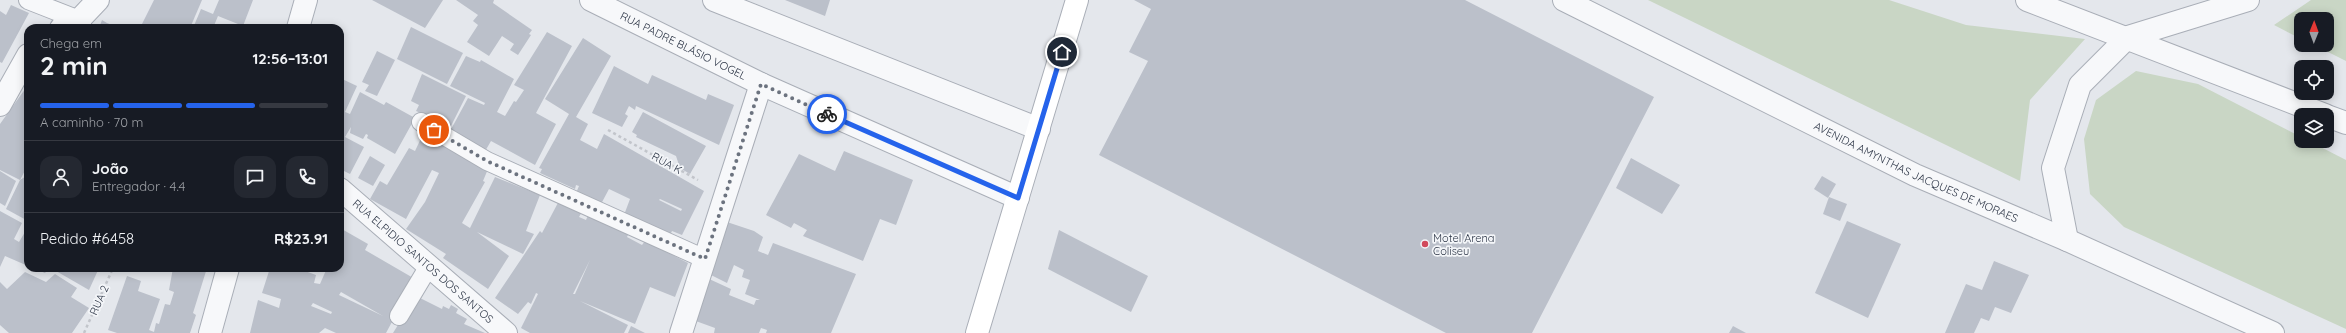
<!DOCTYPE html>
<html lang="pt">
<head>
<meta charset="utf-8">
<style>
	body { margin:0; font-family:Quicksand,sans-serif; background:#242831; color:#f1f3f6; height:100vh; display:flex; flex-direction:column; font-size:15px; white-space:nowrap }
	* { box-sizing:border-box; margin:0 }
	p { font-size:13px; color:#9ea1a6 }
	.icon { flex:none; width:22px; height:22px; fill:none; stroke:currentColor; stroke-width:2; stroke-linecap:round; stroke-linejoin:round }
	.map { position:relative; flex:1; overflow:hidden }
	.sheet { position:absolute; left:24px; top:24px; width:320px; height:248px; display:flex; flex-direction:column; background:#171b24; border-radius:12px; box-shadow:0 2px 10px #0003 }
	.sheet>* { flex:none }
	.needle { width:26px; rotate:1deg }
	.fabs { position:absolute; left:2294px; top:12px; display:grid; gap:8px }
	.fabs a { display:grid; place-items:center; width:40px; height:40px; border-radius:8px; background:#171b24; box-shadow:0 2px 10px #0003; font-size:20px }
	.pin { position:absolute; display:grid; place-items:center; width:34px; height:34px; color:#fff; margin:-17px; border:2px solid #fff; border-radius:50%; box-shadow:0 1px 4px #0007 }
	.courier { position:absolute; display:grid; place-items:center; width:40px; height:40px; margin:-20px; border:3px solid #2563eb; border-radius:50%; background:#fff; color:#222; box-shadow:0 1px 5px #0007 }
	.headline em { font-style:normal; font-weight:700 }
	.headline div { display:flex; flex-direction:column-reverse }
	.headline { display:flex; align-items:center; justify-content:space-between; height:68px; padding:0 16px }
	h1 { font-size:26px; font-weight:700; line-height:30px }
	.bar { display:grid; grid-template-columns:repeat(4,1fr); gap:6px 4px; align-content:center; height:48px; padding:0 16px }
	.bar i { height:5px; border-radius:3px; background:#363941 }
	.bar .selected { background:#2563eb }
	.bar p { grid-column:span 4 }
	.line { display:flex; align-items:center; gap:10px; padding:0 16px; border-top:1px solid #363941 }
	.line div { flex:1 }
	.round { display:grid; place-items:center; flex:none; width:42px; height:42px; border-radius:12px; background:#242831 }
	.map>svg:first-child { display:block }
	.green { fill:#c9d6c5 }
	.building { fill:#bbc0ca; fill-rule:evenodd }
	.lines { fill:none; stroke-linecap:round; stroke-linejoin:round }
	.service-casing { stroke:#a9aeb7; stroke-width:20 }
	.minor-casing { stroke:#a9aeb7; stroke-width:24 }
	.tertiary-casing { stroke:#a9aeb7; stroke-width:24 }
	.secondary-casing { stroke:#a9aeb7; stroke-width:24 }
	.path { stroke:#c2c5cb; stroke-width:2.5; stroke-dasharray:3 3; stroke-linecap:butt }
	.service { stroke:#f7f8fa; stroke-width:18 }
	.minor { stroke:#f7f8fa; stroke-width:22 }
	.tertiary { stroke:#f7f8fa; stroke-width:22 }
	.secondary { stroke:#fff; stroke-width:22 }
	.done { stroke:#6c737f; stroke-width:4; stroke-dasharray:0 7.2 }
	.route { stroke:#2563eb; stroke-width:5 }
	.poi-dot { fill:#d1495b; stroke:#f4f6f9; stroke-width:1.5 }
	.labels { text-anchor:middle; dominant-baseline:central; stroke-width:3.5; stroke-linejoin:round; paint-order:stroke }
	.street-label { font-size:11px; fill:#2b3445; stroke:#f4f6f9 }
	.poi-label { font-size:11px; fill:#2b3445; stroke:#f4f6f9; text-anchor:start }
</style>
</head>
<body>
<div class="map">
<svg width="2346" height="333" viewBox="0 0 2346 333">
	<rect width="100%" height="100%" fill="#e4e7ec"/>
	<!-- green -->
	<g class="green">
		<path d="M1648 0H1889L1966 25 2085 39 2030 100 2020 181Z"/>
		<path d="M2311 0H2346V61L2314 45H2327V19H2301V39L2274 25Z"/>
		<path d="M2136 71 2198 84 2301 137V141H2309L2346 160V329L2124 227 2090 194 2084 139 2096 100Z"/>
	</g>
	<!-- building -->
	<g class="building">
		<path d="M154 0H202L190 28H140Z"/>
		<path d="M219 0H253L243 26 218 16 213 28H193L201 9 213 14Z"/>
		<path d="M372 0H443L425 28Z"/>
		<path d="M456 0H494L493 3 532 30 529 34 531 35 518 55 510 50 514 44 502 36 489 56 467 42 478 25 473 21 478 15Z"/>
		<path d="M785 0H830L825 16Z"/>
		<path d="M1134 0H1465L1654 97 1532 333H1446L1099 155 1148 61 1129 52 1151 9Z"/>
		<path d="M11 5 29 13 2 63 0 62V11L6 15Z"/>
		<path d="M102 20 107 23 119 28H99Z"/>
		<path d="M411 27 463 53 447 84 397 59Z"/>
		<path d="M547 32 572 46 536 113 556 124 535 165 491 141 484 153 449 133 468 98 484 105 485 103 450 86 466 56 480 62 481 60 514 79 497 112 505 116 514 101 516 102 524 90 514 85Z"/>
		<path d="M583 38 611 56 576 117 588 124 580 140 597 149 604 134 704 191 682 235 672 231 670 235 624 215 630 199 609 189 601 204 576 193 579 186 576 185 575 189 540 173 542 169 539 168 569 114 545 99ZM660 199 682 209 681 211 659 200Z"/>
		<path d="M377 51 395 60 377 96 365 91 369 85 362 82Z"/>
		<path d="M614 66 648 84 652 75 706 100 708 94 734 105 719 145 636 106 635 110 629 106 625 114 628 116 622 127 592 113Z"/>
		<path d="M422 74 466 96 451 126 416 111 419 105 411 101Z"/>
		<path d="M340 78 357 86 345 112 350 114 360 92 384 105 386 102 415 118 395 154 367 138 368 135 366 134 363 139 350 133 351 127 345 137 364 147 350 174 340 169Z"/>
		<path d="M28 85V165L20 180 28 175V221L6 209 20 180 0 170V124Z"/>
		<path d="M643 112 706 146 690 174 680 168 676 156 636 137 637 135 632 132Z"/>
		<path d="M424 132 488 169 483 181 485 182 462 223 470 228 495 177 540 195 526 231 534 234 523 254 477 232 509 256 488 289 443 258 446 254 406 229 425 202 439 173 432 170 406 219 370 199 380 181 387 185 409 148 415 151Z"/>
		<path d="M844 151 913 180 896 225 880 219 863 261 803 236 807 230 794 223 791 228 766 215 799 154 835 171Z"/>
		<path d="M370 156 385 165 373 186 358 178Z"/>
		<path d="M1631 158 1680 185 1662 214 1616 188Z"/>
		<path d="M0 171 16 181 5 206 0 203Z"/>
		<path d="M1822 176 1836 184 1828 198 1814 189Z"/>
		<path d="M1829 197 1847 204 1840 221 1823 214Z"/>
		<path d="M560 199 583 210 579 217 586 220 589 213 629 233 627 237 642 245 645 241 688 263 675 297 650 287 635 324 580 301 628 325 624 333H530L521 328 538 294 536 293 531 304 528 302 518 314 495 298 540 231 542 233ZM590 260 575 294H573Z"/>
		<path d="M0 211 22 223 14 239 19 242 28 227V266L5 256 0 267Z"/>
		<path d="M1847 221 1901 244 1868 318 1815 293Z"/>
		<path d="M727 222 754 231 763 237 758 251 768 255 773 243 856 274 831 333H766L767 330 761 328 759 333H714L715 328 693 320 707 278 731 289 729 295 754 305 756 300H760L745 294 750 280 742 277 744 270 734 265 727 283 709 274Z"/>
		<path d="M340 228 368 244 365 250 415 279 386 333H336L325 328 319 333H250L258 300 279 308 281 299 262 293 270 268H297L316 275 314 283 320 284 327 268H340ZM341 292 383 316 339 295ZM313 303 332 312 331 314 311 306Z"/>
		<path d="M1059 230 1148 276 1131 312 1048 269Z"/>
		<path d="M1994 261 2029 275 2011 313 1995 307 1989 321 1981 318 1974 333H1945L1966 284 1982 290Z"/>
		<path d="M33 268H49L45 273Z"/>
		<path d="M58 268H99L89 290 56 271Z"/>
		<path d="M173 268H207L193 313 196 315 190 333H117L108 330 127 276 141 281 138 291 160 299 149 330 154 332 156 323 159 324 165 304 170 305 174 292 169 290Z"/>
		<path d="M25 272 46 282 55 274 77 288 71 297 89 308 72 333H9L0 325V282L7 289Z"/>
		<path d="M416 296 442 309 443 306 449 309 451 305 458 309 456 313 467 319 464 324 485 333H393Z"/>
		<path d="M631 326 645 333H628Z"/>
		<path d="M1733 326 1746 333H1729Z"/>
	</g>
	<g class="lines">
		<!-- service casing -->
		<g class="service-casing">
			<g id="service">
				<path d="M28 0 79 20 83 28"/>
				<path d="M421 122 487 161 705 259"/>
				<path d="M399 316 429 266"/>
			</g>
		</g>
		<!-- minor casing -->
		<g class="minor-casing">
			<g id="minor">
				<path id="s1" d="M591 0 761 84 1018 198"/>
				<path d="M714 0 1039 129"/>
				<path d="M61 28 79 20 98 0"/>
				<path d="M298 28 306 0"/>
				<path d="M0 105 28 55"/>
				<path id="s2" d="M340 189 506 333"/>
				<path d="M210 333 228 268"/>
				<path d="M681 333 761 84"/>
			</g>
		</g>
		<!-- tertiary casing -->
		<g class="tertiary-casing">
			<g id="tertiary">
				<path id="s3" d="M1564 0 1915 175 2067 240 2273 333"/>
				<path d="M2027 0 2325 115"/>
				<path d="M2327 116 2346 123"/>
				<path d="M2067 240 2053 168 2080 85 2128 37 2248 0"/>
			</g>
		</g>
		<!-- secondary casing -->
		<g class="secondary-casing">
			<path id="secondary" d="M977 333 1077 0"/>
		</g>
		<!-- path -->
		<g class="path">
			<path d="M608 130 698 180"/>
			<path d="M84 333 113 268"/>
		</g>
		<!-- service -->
		<use href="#service" class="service"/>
		<!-- minor -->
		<use href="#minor" class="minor"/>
		<!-- tertiary -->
		<use href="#tertiary" class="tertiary"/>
		<!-- secondary -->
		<use href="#secondary" class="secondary"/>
	</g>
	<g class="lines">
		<!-- done -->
		<path class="done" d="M434 130 487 161 705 259 761 84 827 114"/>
		<!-- route -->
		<path class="route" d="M827 114 1018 198 1062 52"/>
	</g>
	<!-- markers -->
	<circle class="poi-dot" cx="1425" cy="244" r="4"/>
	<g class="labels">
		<!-- street labels -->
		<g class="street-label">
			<text stroke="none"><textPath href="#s1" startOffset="103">RUA PADRE BLÁSIO VOGEL</textPath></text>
			<text transform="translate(667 163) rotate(29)">RUA K</text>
			<text stroke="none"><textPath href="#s3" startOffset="392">AVENIDA AMYNTHAS JACQUES DE MORAES</textPath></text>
			<text stroke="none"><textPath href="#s2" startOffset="110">RUA ELPIDIO SANTOS DOS SANTOS</textPath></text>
			<text transform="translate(99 300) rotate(-66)">RUA 2</text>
		</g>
		<!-- poi labels -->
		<g class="poi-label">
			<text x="1433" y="238">Motel Arena<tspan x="1433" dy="13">Coliseu</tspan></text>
		</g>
	</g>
</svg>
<div class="fabs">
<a><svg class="needle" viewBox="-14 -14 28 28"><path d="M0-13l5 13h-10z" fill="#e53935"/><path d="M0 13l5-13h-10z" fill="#9ea1a6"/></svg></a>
<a><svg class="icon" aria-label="locate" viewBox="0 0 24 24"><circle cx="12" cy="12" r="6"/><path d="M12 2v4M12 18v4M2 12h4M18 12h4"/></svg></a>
<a><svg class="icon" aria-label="layers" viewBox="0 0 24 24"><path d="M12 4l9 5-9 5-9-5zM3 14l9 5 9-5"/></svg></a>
</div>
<div class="pin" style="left:434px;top:130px;background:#ea580c"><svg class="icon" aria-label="bag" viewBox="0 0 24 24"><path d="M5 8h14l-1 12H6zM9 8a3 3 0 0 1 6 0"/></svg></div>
<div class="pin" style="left:1062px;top:52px;background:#1f2937"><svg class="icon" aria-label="home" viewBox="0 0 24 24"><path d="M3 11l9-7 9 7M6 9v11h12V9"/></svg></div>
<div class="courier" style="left:827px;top:114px"><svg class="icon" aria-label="bike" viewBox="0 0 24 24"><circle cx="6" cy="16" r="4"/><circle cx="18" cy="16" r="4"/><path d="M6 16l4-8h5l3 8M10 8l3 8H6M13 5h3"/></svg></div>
<section class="sheet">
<div class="headline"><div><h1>2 min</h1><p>Chega em</p></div><em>12:56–13:01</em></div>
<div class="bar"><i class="selected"></i><i class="selected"></i><i class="selected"></i><i></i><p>A caminho · 70 m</p></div>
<div class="line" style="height:72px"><a class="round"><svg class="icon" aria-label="person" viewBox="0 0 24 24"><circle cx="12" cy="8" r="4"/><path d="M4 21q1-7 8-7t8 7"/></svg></a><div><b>João</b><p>Entregador · 4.4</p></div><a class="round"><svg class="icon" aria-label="chat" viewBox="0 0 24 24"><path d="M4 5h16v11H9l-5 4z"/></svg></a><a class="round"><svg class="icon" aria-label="phone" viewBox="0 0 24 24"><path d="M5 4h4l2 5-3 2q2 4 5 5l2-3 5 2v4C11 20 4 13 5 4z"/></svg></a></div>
<div class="line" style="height:52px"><div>Pedido #6458</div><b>R$23.91</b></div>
</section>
</div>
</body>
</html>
